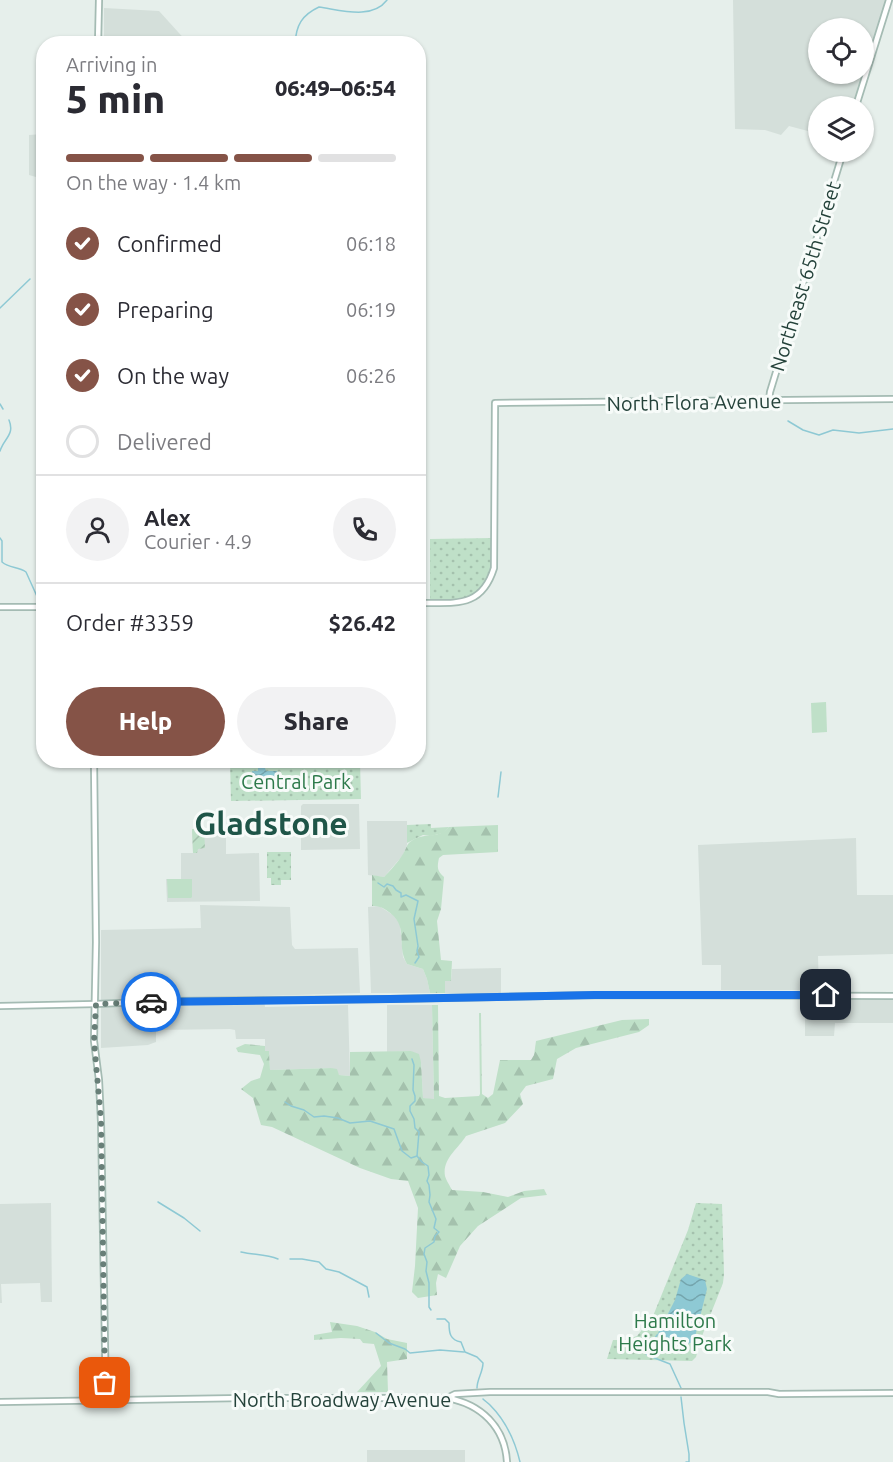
<!DOCTYPE html>
<html lang="en">
<head>
<meta charset="utf-8">
<style>
	body { margin:0; font-family:Ubuntu,sans-serif; background:#f2f2f3; color:#2b2b33; height:100vh; display:flex; flex-direction:column; font-size:22px; white-space:nowrap }
	* { box-sizing:border-box; margin:0 }
	p { font-size:20px; color:#7c7c81 }
	.icon { flex:none; width:33px; height:33px; fill:none; stroke:currentColor; stroke-width:2; stroke-linecap:round; stroke-linejoin:round }
	.map { position:relative; flex:1; overflow:hidden }
	.panel { position:absolute; left:36px; top:36px; width:390px; height:732px; display:flex; flex-direction:column; background:#fff; border-radius:24px; box-shadow:0 2px 4px #0004 }
	.panel>* { flex:none }
	.tools { position:absolute; left:808px; top:18px; display:grid; gap:12px }
	.tools a { display:grid; place-items:center; width:66px; height:66px; border-radius:50%; background:#fff; box-shadow:0 2px 4px #0004; font-size:30px }
	.pin { position:absolute; display:grid; place-items:center; width:51px; height:51px; color:#fff; margin:-26px; border-radius:12px; box-shadow:0 3px 9px #0006 }
	.courier { position:absolute; display:grid; place-items:center; width:60px; height:60px; margin:-30px; border:4px solid #1a73e8; border-radius:50%; background:#fff; color:#222; box-shadow:0 2px 8px #0007 }
	.headline em { font-style:normal; font-weight:800 }
	.headline div { display:flex; flex-direction:column-reverse }
	.headline { display:flex; align-items:center; justify-content:space-between; height:102px; padding:0 30px }
	h1 { font-size:39px; font-weight:800; line-height:45px }
	.bar { display:grid; grid-template-columns:repeat(4,1fr); gap:9px 6px; align-content:center; height:72px; padding:0 30px }
	.bar i { height:8px; border-radius:4px; background:#e1e1e2 }
	.bar .current { background:#855347 }
	.bar p { grid-column:span 4 }
	.line { display:flex; align-items:center; gap:15px; padding:0 30px; border-top:2px solid #e1e1e2 }
	.line div { flex:1 }
	.round { display:grid; place-items:center; flex:none; width:63px; height:63px; border-radius:32px; background:#f2f2f3 }
	ol { padding:0 30px; list-style:none }
	li { display:flex; align-items:center; gap:18px; height:66px }
	li p { margin-inline-start:auto }
	li .icon { padding:6px; border-radius:50%; background:#855347; color:#fff; stroke-width:4 }
	li:last-child { color:#7c7c81 }
	li i { width:33px; height:33px; border:3px solid #e1e1e2; border-radius:50% }
	.cta { display:flex; gap:12px; margin-top:auto; padding:12px 30px }
	.cta a { flex:1; height:69px; border-radius:36px; background:#855347; color:#fff; font-size:24px; font-weight:800; line-height:69px; text-align:center }
	.cta a+a { background:#f2f2f3; color:#2b2b33 }
	.map>svg:first-child { display:block }
	.built { fill:#d4dfda }
	.grass { fill:url(#grass-dots) }
	.forest { fill:url(#forest-firs) }
	.garden { fill:url(#garden-furrows) }
	.pitch { fill:#bfe0c8 }
	.water { fill:url(#water-waves) }
	.lines { fill:none; stroke-linecap:round; stroke-linejoin:round }
	.stream { stroke:#8ec9d4; stroke-width:1.5 }
	.secondary-casing { stroke:#a4bbb3; stroke-width:8 }
	.secondary { stroke:#fff; stroke-width:4.5 }
	.done { stroke:#687f78; stroke-width:6; stroke-dasharray:0 10.8 }
	.route { stroke:#1a73e8; stroke-width:8 }
	.labels { text-anchor:middle; dominant-baseline:central; stroke-width:6; stroke-linejoin:round; paint-order:stroke }
	.street-label { font-size:20px; fill:#24423a; stroke:#f7fbf9 }
	.park-label { font-size:20px; fill:#2d7a4b; stroke:#f7fbf9 }
	.town-label { font-size:32px; font-weight:bold; fill:#1f5548; stroke:#f7fbf9 }
</style>
</head>
<body>
<div class="map">
<svg width="893" height="1462" viewBox="0 0 893 1462">
	<defs>
		<pattern id="grass-dots" width="8" height="8" patternUnits="userSpaceOnUse" patternTransform="scale(1.5)"><rect width="8" height="8" fill="#bfe0c8"/><path d="M2 2h.1M6 6h.1" fill="none" stroke="#a4c1ad" stroke-width="1.8" stroke-linecap="round"/></pattern>
		<pattern id="forest-firs" width="22" height="20" patternUnits="userSpaceOnUse" patternTransform="scale(1.5)"><rect width="22" height="20" fill="#bfe0c8"/><path d="M5 1l3.5 6h-7zM16 11l3.5 6h-7z" fill="#a4c1ad"/></pattern>
		<pattern id="garden-furrows" width="10" height="10" patternUnits="userSpaceOnUse" patternTransform="scale(1.5)"><rect width="10" height="10" fill="#bfe0c8"/><path d="M-1 1l2-2M0 10L10 0M9 11l2-2" fill="none" stroke="#a4c1ad"/></pattern>
		<pattern id="water-waves" width="16" height="10" patternUnits="userSpaceOnUse" patternTransform="scale(1.5)"><rect width="16" height="10" fill="#8ec9d4"/><path d="M0 5q4-4 8 0t8 0" fill="none" stroke="#74a5ad"/></pattern>
	</defs>
	<rect width="100%" height="100%" fill="#e6efeb"/>
	<!-- built -->
	<g class="built">
		<path d="M733 0H886L864 72V28H819V74H864L854 106H819V134L789 126 781 135 765 130 735 129Z"/>
		<path d="M104 8 159 11 188 43H104Z"/>
		<path d="M43 134V179L29 175V135Z"/>
		<path d="M303 804H359L360 849 301 850V806Z"/>
		<path d="M367 821H407V845L403 855 384 877 368 875Z"/>
		<path d="M192 829H226V854L259 853 260 901 167 902 166 879H181V853H193Z"/>
		<path d="M856 838 857 895H893V954L818 956 819 990H721V965H702L698 845Z"/>
		<path d="M200 905 290 907 292 945 295 949 358 948 360 993 264 996 265 1007 348 1005 350 1076 339 1075 331 1068 270 1070 269 1051H265V1039H236L235 1030 230 1029 156 1030V1042L148 1045 101 1048V930L201 928Z"/>
		<path d="M379 906 393 915 400 924 403 957 407 964 423 969 427 979 430 993H371L368 907Z"/>
		<path d="M501 968V994L445 993V981H451L452 969Z"/>
		<path d="M805 1000H893V1023H835L834 1036H805Z"/>
		<path d="M387 1005H432L434 1100 423 1098 421 1062 411 1051 387 1052Z"/>
		<path d="M51 1203 52 1302H41L40 1283 1 1284 2 1303H0V1204Z"/>
		<rect x="367" y="1450" width="98" height="12"/>
	</g>
	<!-- grass -->
	<g class="grass">
		<path d="M492 538C492 563 493 591 464 599 453 602 441 601 430 601V539Z"/>
		<path d="M230 761H360L361 799 231 801Z"/>
		<path d="M431 824V828L449 827 443 833 431 836 423 835 407 843V825Z"/>
		<path d="M267 852H291V880H281V885H271V878H267Z"/>
		<path d="M696 1203 722 1204 724 1274 723 1283 702 1336 696 1357 692 1361 607 1359 613 1340H625L637 1336 653 1316 688 1230Z"/>
	</g>
	<!-- forest -->
	<g class="forest">
		<path d="M498 825V852L443 855 439 858C437 867 437 871 444 877L441 909 437 921 441 960 452 961 451 981H445V993H430L427 979 423 969 407 964C395 943 411 926 386 910 381 907 379 906 372 906V875L384 877C390 871 398 862 403 854 405 851 407 844 410 842 423 831 436 841 449 827Z"/>
		<path d="M432 1005H438L439 1096 445 1098 479 1096 480 1094 479 1013H481L482 1094 488 1098 493 1094 500 1060H531L534 1055 536 1041 622 1020 649 1019V1025L639 1032 576 1048 557 1059 553 1079 526 1086 520 1094 523 1104 505 1123 466 1136C458 1149 442 1159 445 1176 446 1180 450 1186 452 1190L483 1192 508 1197 524 1191 544 1189 547 1195 521 1198 478 1226 460 1246 446 1278 438 1274 436 1283 437 1295 418 1298 412 1292 415 1266 418 1208 408 1181 391 1179 360 1168 272 1127 261 1125 253 1098 241 1089 251 1081 260 1078 264 1064 260 1055 238 1052 236 1048 245 1044 265 1046V1051H269L270 1070 331 1068 337 1069 339 1075 350 1076V1052L411 1051 419 1054 421 1062 423 1098 434 1099Z"/>
		<path d="M330 1322 357 1326 375 1332 387 1339 407 1343V1359L387 1362 388 1392H357L381 1366 374 1344 363 1343 360 1339 341 1338 314 1340V1335L332 1332Z"/>
	</g>
	<!-- garden -->
	<path class="garden" d="M192 829H204L205 848 198 849 197 853H193Z"/>
	<!-- pitch -->
	<g class="pitch">
		<path d="M826 702 827 732 812 733 811 703Z"/>
		<path d="M167 879H192V897L191 898H168Z"/>
	</g>
	<!-- water -->
	<g class="water">
		<path d="M258 768H265L266 771H277L278 781H252V771H258Z"/>
		<path d="M687 1274 705 1280 707 1289 694 1341C684 1348 666 1342 657 1335L675 1300 681 1279Z"/>
	</g>
	<g class="lines">
		<!-- stream -->
		<g class="stream">
			<path d="M295 44C296 25 302 15 319 7 341 10 372 20 387 0"/>
			<path d="M38 270 44 265"/>
			<path d="M0 308 30 279"/>
			<path d="M0 404 3 409"/>
			<path d="M788 421 803 430 819 435 833 430 859 433 893 429"/>
			<path d="M0 451C4 438 15 435 9 420"/>
			<path d="M0 538 2 541V562C10 569 18 566 26 572L40 603"/>
			<path d="M498 797 501 772"/>
			<path d="M378 883 384 887 387 884 393 886 396 890 401 893V897L406 895 418 901 414 919 418 946 417 951 419 957 415 963"/>
			<path d="M412 1059 414 1065 413 1090 415 1096V1101L410 1106V1111L414 1119 415 1128 419 1132 417 1156 422 1162 428 1166 429 1175 427 1181 429 1185 430 1195 429 1202 436 1219 434 1228 439 1232 435 1236 434 1242 425 1248 424 1254 427 1262 426 1271 429 1283V1307L431 1310"/>
			<path d="M285 1102 291 1106 304 1110 314 1117 324 1116 338 1118 350 1123 370 1121 394 1129 402 1151 411 1158 417 1156"/>
			<path d="M158 1202 184 1218 200 1231"/>
			<path d="M241 1252C254 1255 266 1254 278 1259"/>
			<path d="M290 1259H302L319 1262 326 1269 339 1272 367 1287 369 1297"/>
			<path d="M437 1319H445L449 1323C449 1333 450 1340 461 1342L465 1352 477 1357 483 1363C483 1372 477 1379 477 1388"/>
			<path d="M376 1333 389 1343 405 1349 410 1353 440 1350 464 1352"/>
			<path d="M657 1335 652 1343 644 1350 647 1355 670 1364 681 1388"/>
			<path d="M681 1397 684 1423 689 1454V1462H686"/>
			<path d="M483 1399C485 1401 488 1403 490 1405 506 1421 515 1441 520 1462"/>
		</g>
		<!-- secondary casing -->
		<g class="secondary-casing">
			<g id="secondary">
				<path d="M98 44 99 0"/>
				<path d="M856 106 889 0"/>
				<path d="M769 401 770 392 843 152"/>
				<path d="M418 603C453 602 481 610 494 568L495 403 893 399"/>
				<path d="M0 607H44"/>
				<path d="M94 760 96 942 94 1041 99 1080 101 1122 106 1401"/>
				<path d="M0 1006 96 1004 166 1001 390 999 595 995 893 996"/>
				<path d="M107 1385 111 1393 118 1399"/>
				<path d="M447 1398 455 1394 490 1392H768L779 1394 893 1393"/>
				<path d="M0 1402 244 1398H447C481 1404 505 1427 507 1462"/>
			</g>
		</g>
		<!-- secondary -->
		<use href="#secondary" class="secondary"/>
	</g>
	<g class="lines">
		<!-- done -->
		<path class="done" d="M105 1383 101 1120 94 1041 96 1004 151 1002"/>
		<!-- route -->
		<path class="route" d="M151 1002 390 999 595 995H826"/>
	</g>
	<g class="labels">
		<!-- street labels -->
		<g class="street-label">
			<text transform="translate(805 276) rotate(-73)">Northeast 65th Street</text>
			<text transform="translate(694 402) rotate(-1)">North Flora Avenue</text>
			<text x="342" y="1399">North Broadway Avenue</text>
		</g>
		<!-- park labels -->
		<g class="park-label">
			<text x="296" y="781">Central Park</text>
			<text x="675" y="1320">Hamilton<tspan x="675" dy="23">Heights Park</tspan></text>
		</g>
		<!-- town labels -->
		<g class="town-label">
			<text x="271" y="823">Gladstone</text>
		</g>
	</g>
</svg>
<div class="tools">
<a><svg class="icon" aria-label="locate" viewBox="0 0 24 24"><circle cx="12" cy="12" r="6"/><path d="M12 2v4M12 18v4M2 12h4M18 12h4"/></svg></a>
<a><svg class="icon" aria-label="layers" viewBox="0 0 24 24"><path d="M12 4l9 5-9 5-9-5zM3 14l9 5 9-5"/></svg></a>
</div>
<div class="pin" style="left:105px;top:1383px;background:#ea580c"><svg class="icon" aria-label="bag" viewBox="0 0 24 24"><path d="M5 8h14l-1 12H6zM9 8a3 3 0 0 1 6 0"/></svg></div>
<div class="pin" style="left:826px;top:995px;background:#1f2937"><svg class="icon" aria-label="home" viewBox="0 0 24 24"><path d="M3 11l9-7 9 7M6 9v11h12V9"/></svg></div>
<div class="courier" style="left:151px;top:1002px"><svg class="icon" aria-label="car" viewBox="0 0 24 24"><path d="M5 17H2v-5l4-1 3-4h7l3 4 3 1v5h-3M9 17h6M6 11h13"/><circle cx="7" cy="17" r="2"/><circle cx="17" cy="17" r="2"/></svg></div>
<section class="panel">
<div class="headline"><div><h1>5 min</h1><p>Arriving in</p></div><em>06:49–06:54</em></div>
<div class="bar"><i class="current"></i><i class="current"></i><i class="current"></i><i></i><p>On the way · 1.4 km</p></div>
<ol>
<li><svg class="icon" aria-label="check" viewBox="0 0 24 24"><path d="M5 12l5 5 9-10"/></svg>Confirmed<p>06:18</p></li>
<li><svg class="icon" aria-label="check" viewBox="0 0 24 24"><path d="M5 12l5 5 9-10"/></svg>Preparing<p>06:19</p></li>
<li><svg class="icon" aria-label="check" viewBox="0 0 24 24"><path d="M5 12l5 5 9-10"/></svg>On the way<p>06:26</p></li>
<li><i></i>Delivered</li>
</ol>
<div class="line" style="height:108px"><a class="round"><svg class="icon" aria-label="person" viewBox="0 0 24 24"><circle cx="12" cy="8" r="4"/><path d="M4 21q1-7 8-7t8 7"/></svg></a><div><b>Alex</b><p>Courier · 4.9</p></div><a class="round"><svg class="icon" aria-label="phone" viewBox="0 0 24 24"><path d="M5 4h4l2 5-3 2q2 4 5 5l2-3 5 2v4C11 20 4 13 5 4z"/></svg></a></div>
<div class="line" style="height:78px"><div>Order #3359</div><b>$26.42</b></div>
<div class="cta"><a>Help</a><a>Share</a></div>
</section>
</div>
</body>
</html>
